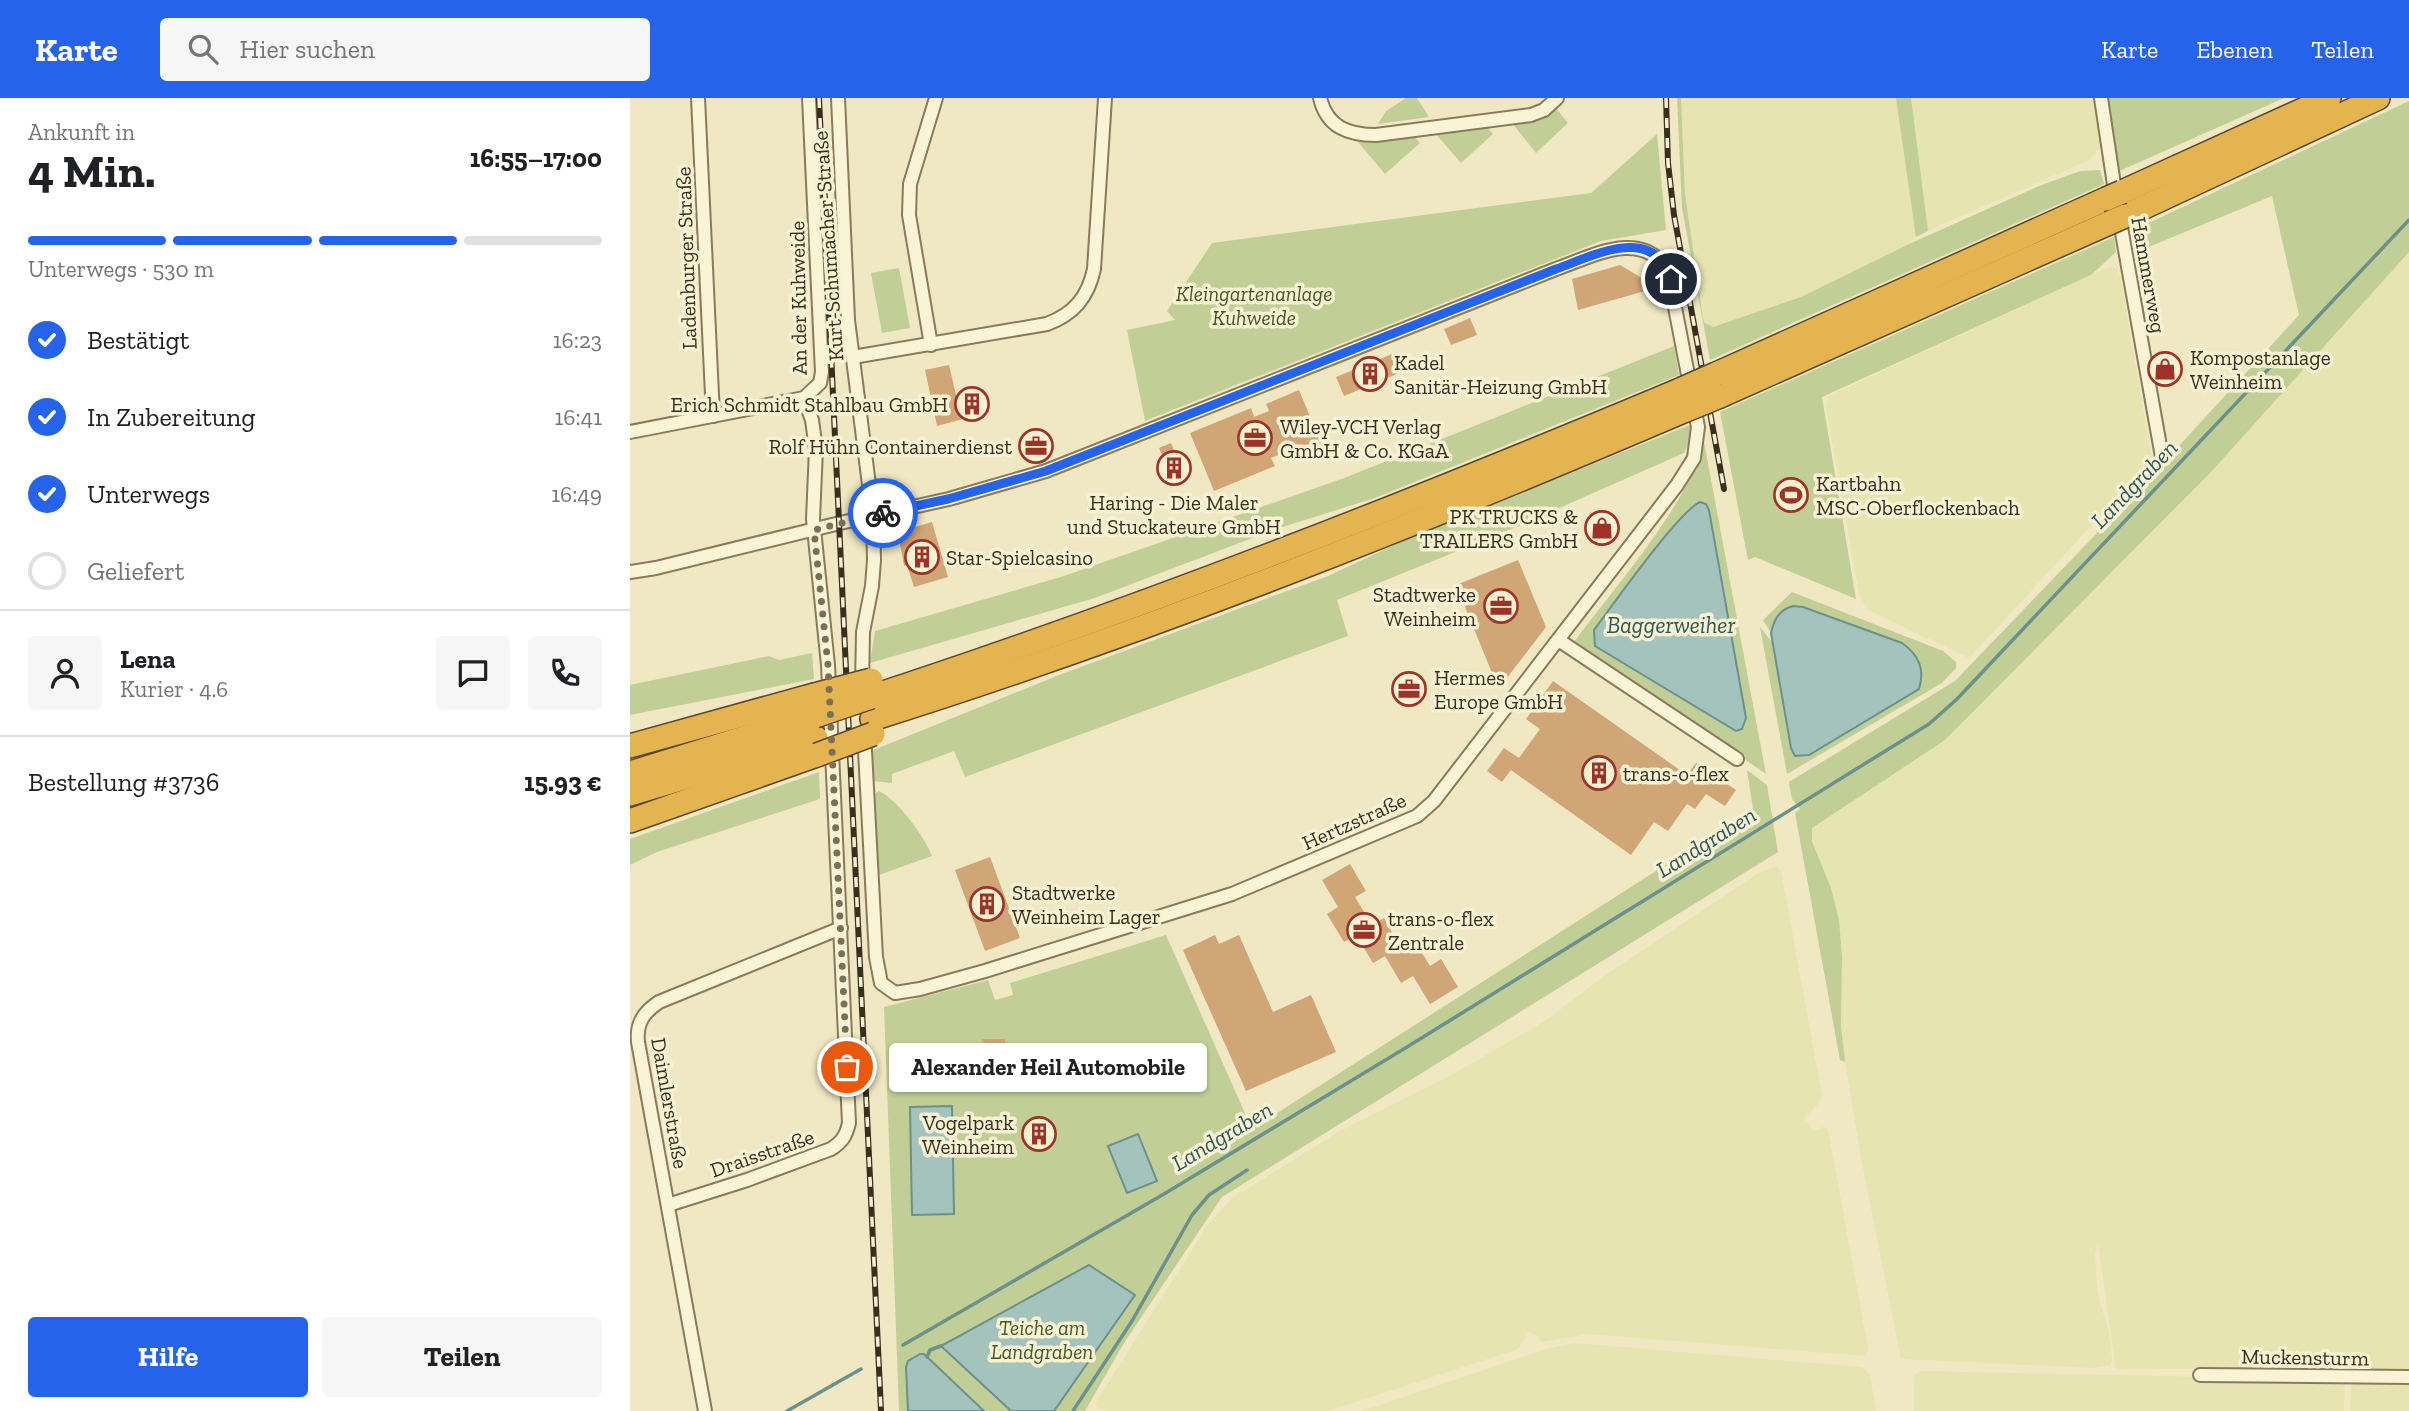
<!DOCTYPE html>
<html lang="de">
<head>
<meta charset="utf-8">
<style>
	body { margin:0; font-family:"Zilla Slab",serif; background:#f6f6f6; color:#202124; height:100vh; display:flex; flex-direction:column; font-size:26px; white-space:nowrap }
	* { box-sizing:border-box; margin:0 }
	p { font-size:23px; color:#757577 }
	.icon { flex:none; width:38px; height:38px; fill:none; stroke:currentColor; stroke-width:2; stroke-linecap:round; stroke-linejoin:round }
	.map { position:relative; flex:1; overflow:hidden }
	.drawer { display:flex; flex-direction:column; background:#fff; width:630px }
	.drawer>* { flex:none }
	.pin { position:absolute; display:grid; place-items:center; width:60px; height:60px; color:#fff; margin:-30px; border:4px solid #fff; border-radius:50%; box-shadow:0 2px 7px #0007 }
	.courier { position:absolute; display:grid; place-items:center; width:70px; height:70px; margin:-35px; border:5px solid #2563eb; border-radius:50%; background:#fff; color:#222; box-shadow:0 2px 9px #0007 }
	.bubble { position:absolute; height:49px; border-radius:7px; background:#fff; box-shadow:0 2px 5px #0004; font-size:23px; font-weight:800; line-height:49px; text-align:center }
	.head em { font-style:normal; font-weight:800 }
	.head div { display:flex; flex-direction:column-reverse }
	.head { display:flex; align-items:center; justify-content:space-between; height:119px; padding:0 28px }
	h1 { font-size:46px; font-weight:800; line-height:52px }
	.bar { display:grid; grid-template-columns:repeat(4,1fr); gap:10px 7px; align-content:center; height:84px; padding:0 28px }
	.bar i { height:9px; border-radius:5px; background:#e0e0e0 }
	.bar .current { background:#2563eb }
	.bar p { grid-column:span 4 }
	.line { display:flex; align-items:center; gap:18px; padding:0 28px; border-top:2px solid #e0e0e0 }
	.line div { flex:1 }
	.round { display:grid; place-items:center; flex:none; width:74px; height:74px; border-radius:7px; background:#f6f6f6 }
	ol { padding:0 28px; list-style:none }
	li { display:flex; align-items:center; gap:21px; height:77px }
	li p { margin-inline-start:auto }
	li .icon { padding:7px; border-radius:50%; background:#2563eb; color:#fff; stroke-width:4 }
	li:last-child { color:#757577 }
	li i { width:38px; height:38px; border:4px solid #e0e0e0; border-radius:50% }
	.button { display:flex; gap:14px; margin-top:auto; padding:14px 28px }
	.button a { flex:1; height:80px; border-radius:7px; background:#2563eb; color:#fff; font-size:28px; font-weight:800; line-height:80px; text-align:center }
	.button a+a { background:#f6f6f6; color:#202124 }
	header { display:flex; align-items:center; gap:42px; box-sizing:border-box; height:98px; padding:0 35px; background:#2563eb; color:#fff }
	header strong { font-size:33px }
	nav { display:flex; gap:38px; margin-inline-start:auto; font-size:24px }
	.search { width:490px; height:63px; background:#f6f6f6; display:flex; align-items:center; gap:18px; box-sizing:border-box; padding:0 24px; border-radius:7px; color:#757577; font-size:26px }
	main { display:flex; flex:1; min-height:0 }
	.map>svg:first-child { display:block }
	.farmland { fill:#e6e4b0 }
	.green { fill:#c1cf96; fill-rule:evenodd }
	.water { fill:#a5c3bd; stroke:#6b918c; stroke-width:2 }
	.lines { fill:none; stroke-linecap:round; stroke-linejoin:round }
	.stream { stroke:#6b918c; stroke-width:3.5 }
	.building { fill:#d0a677 }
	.street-casing { stroke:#8b7a59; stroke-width:16 }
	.highway-casing { stroke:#59472d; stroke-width:26 }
	.street { stroke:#faf4d7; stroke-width:12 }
	.highway { stroke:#e3b450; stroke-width:23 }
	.rail-casing { stroke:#3a2f1e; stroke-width:6 }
	.rail { stroke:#f7f1d3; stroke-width:3.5; stroke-dasharray:10; stroke-linecap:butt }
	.highway-bridge-casing { stroke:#59472d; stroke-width:26; stroke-linecap:butt }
	.highway-bridge { stroke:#e3b450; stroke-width:23 }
	.done { stroke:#7a7058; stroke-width:7; stroke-dasharray:0 12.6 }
	.route { stroke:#2563eb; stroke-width:9 }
	.labels { text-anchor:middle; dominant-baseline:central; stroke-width:7; stroke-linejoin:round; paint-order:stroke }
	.street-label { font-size:21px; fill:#3a2f1e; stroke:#f7f1d3 }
	.park-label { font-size:21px; font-style:italic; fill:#445823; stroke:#f7f1d3 }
	.poi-label { font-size:21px; fill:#3a2f1e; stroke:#f7f1d3; text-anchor:start }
	.water-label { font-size:23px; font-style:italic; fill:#2c585b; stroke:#f7f1d3 }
</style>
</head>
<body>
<header>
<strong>Karte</strong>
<div class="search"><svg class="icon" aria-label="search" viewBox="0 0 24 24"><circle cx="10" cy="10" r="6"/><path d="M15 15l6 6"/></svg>Hier suchen</div>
<nav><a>Karte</a><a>Ebenen</a><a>Teilen</a></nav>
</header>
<main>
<section class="drawer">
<div class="head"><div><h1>4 Min.</h1><p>Ankunft in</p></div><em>16:55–17:00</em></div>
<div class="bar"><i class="current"></i><i class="current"></i><i class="current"></i><i></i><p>Unterwegs · 530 m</p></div>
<ol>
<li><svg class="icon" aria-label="check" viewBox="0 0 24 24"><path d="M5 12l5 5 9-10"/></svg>Bestätigt<p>16:23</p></li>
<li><svg class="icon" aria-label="check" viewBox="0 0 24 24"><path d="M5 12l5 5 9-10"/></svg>In Zubereitung<p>16:41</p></li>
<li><svg class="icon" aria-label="check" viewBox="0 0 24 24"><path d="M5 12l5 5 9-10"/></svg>Unterwegs<p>16:49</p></li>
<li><i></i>Geliefert</li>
</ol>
<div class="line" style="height:126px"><a class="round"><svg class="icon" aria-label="person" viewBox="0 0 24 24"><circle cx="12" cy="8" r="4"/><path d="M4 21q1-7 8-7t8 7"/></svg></a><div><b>Lena</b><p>Kurier · 4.6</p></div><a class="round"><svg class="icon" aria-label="chat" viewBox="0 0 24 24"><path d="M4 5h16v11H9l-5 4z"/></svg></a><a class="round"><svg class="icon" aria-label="phone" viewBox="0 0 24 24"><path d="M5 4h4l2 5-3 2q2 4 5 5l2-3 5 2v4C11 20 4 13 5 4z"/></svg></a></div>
<div class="line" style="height:91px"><div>Bestellung #3736</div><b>15.93 €</b></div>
<div class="button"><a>Hilfe</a><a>Teilen</a></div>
</section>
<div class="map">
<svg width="1779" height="1313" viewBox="0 0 1779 1313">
	<rect width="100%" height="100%" fill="#f0e8c3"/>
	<!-- farmland -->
	<g class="farmland">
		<path d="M1051 0H1465L1470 49 1459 62 1286 138 1279 146 1171 199 1083 229 1078 228 1073 220 1055 96Z"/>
		<path d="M1779 154V1271H1486L1468 1145 1465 1154 1467 1193 1479 1235 1482 1262 1480 1267 1463 1270 1271 1261 1231 1060 1215 964 1211 927 1212 858 1209 822 1201 790 1182 743V730L1582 373Z"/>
		<path d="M1479 169 1486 170 1490 177 1522 362 1339 560 1238 512 1229 496 1196 310 1198 298Z"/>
		<path d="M1146 768 1151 773 1192 997 1188 1006 1174 1020 1184 1033 1193 1029 1198 1031 1238 1250 1236 1258 958 1236 911 1244 905 1236 899 1233 888 1251 698 1313H476L466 1309V1304L577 1128 602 1100 705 1036 825 975 915 923 973 879 1129 775Z"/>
		<path d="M945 1245 1232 1269 1240 1277 1246 1313H732L916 1251Z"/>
		<path d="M1291 1273 1715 1282 1714 1313H1284V1284L1285 1277Z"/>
		<path d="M1721 1283 1779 1284V1313H1720Z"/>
	</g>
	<!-- green -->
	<g class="green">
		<path d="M776 0H787L799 19 748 26 756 13Z"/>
		<path d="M1047 0H1051L1055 96 1073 220 1075 225 1083 229 1171 199 1279 146 1409 88 1450 73 1470 72 1474 86 1080 262 1052 110Z"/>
		<path d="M1266 0H1281L1298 133 1286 139Z"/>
		<path d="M1474 0H1654L1485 75Z"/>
		<path d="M1779 3V154L1582 373 1315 642 1182 730V743L1201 790 1209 822 1212 858 1211 927 1215 964 1210 962 1165 715 1170 711 1162 701 1159 684 1325 583 1515 385 1669 217 1642 98 1504 155 1528 290H1519L1493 137Z"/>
		<path d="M925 9 938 25 906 55 882 25Z"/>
		<path d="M857 29 863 36 831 65 805 35Z"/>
		<path d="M1027 36 1036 132 971 143 515 323 497 232 545 222 537 213 582 145 961 95Z"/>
		<path d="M784 38 790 45 755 76 728 44Z"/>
		<path d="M1484 139 1486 154 1461 177 1192 299 1226 501 1125 459 1118 462 1090 314Z"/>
		<path d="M269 170 280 230 252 235 241 175Z"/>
		<path d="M1044 248 1049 277 745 400 646 431 465 500 240 565 245 533 434 478 714 380Z"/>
		<path d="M1062 326 1061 340 1054 355 884 430 707 502 718 538 335 679 324 653 262 676V685L243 683 241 653 429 577 698 478 773 443Z"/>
		<path d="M1074 344 1136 676 944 544C984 490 1058 407 1074 344ZM1076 406 1079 412 1116 620 1106 633 965 548 964 532 1063 407Z"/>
		<path d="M1162 494 1313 553 1326 564V570L1312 585 1157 676 1130 529 1142 544 1161 650 1143 526 1141 535 1133 522Z"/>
		<path d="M182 555 184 581 0 617V587L139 558 149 562Z"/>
		<path d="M1117 672 1137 687 1148 754 592 1099 494 1245 455 1313H269L254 909 358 882 365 902 383 897 380 885 536 837 622 1031 1123 711Z"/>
		<path d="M189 674 190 701 27 754 0 767V741Z"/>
		<path d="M249 693C268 702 294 738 302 758L249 777 244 696Z"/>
	</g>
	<!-- water -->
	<g class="water">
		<path d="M1070 404 1076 406 1079 412 1116 620 1112 631 1106 633 965 548 964 532C982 508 1049 413 1070 404Z"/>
		<path d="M1163 508 1173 509 1272 545C1289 557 1295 571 1289 591L1179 657 1165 658 1161 650 1141 535C1144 521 1149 512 1163 508Z"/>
		<path d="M322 1008 324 1116 282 1117 280 1009Z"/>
		<path d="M508 1036 527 1083 497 1095 478 1048Z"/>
		<path d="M459 1167 505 1197 424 1313H381L311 1248Z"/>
		<path d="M290 1256H294L354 1313H278L276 1269 278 1263Z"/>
	</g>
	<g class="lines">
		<!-- stream -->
		<g class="stream">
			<path d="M273 1247 534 1096 777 949 1299 626 1327 601 1779 122"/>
			<path d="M297 1259 300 1252 311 1248"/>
			<path d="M157 1313 231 1271"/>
			<path d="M443 1313 502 1223 562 1117 579 1097 617 1072"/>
		</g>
	</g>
	<!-- building -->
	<g class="building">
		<path d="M990 167 1020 185 1022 191 948 212 942 181Z"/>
		<path d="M840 220 847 237 821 247 814 231Z"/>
		<path d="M767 254 774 273 714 298 706 279Z"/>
		<path d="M319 267 326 297 354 291 359 314 307 328 295 272Z"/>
		<path d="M669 292 691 345 658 359 656 354 641 360 645 368 584 393 560 335 621 310 624 319 639 313 636 306Z"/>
		<path d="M541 345 554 376 542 381 529 350Z"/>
		<path d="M302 424 318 479 284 489 277 467 274 468 268 434Z"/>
		<path d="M888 462 916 529 873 585 867 587 826 487Z"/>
		<path d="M923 583 1057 677 1066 665 1106 692 1095 708 1076 696 1065 711 1057 706 1038 733 1024 724 1001 757 881 672 872 684 857 673 874 650 889 660 910 631 896 621Z"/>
		<path d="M360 759 390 840 355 853 325 772Z"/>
		<path d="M720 766 736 793 725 799 742 827 754 820 770 848 783 840 800 868 811 861 828 889 800 906 783 878 771 885 755 858 743 865 726 837 714 844 697 816 708 809 692 782Z"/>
		<path d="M585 837 589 846 609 837 643 914 681 897 706 954 616 993 553 852Z"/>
		<path d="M352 941H375L376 948H380V973L349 974 348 949H353Z"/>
		<path d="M397 1025 423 1027 422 1046 396 1045Z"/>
	</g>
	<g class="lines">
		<!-- street casing -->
		<g class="street-casing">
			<g id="street">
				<path d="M68 0 83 318"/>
				<path d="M208 0 218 222 243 418 244 462 242 488 233 534 232 588"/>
				<path d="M690 0C697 29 718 37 746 37L901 17 914 12 927 0"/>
				<path d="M1471 0 1486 100"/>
				<path d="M1489 118 1532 359"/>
				<path d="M301 247 279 117 280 86 306 0"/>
				<path d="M223 259 417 226C444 216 458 199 464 171L475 0"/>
				<path d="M0 334 174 300 190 285 192 274 179 0"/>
				<path d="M0 474 26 470 210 425 319 401 416 373 926 171C963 158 1012 130 1038 173L1068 329 1064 360 1047 387 804 703 787 718 602 796 355 873 290 891 265 895 251 885 246 859 234 634"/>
				<path d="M930 543 1107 661"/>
				<path d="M38 1107 117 1082 201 1051C212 1044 216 1038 219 1025L198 567 183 421 186 351 182 322 174 300"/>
				<path d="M1570 1277 1779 1279"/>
				<path d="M75 1313 8 944C6 925 14 914 29 904L211 830"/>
			</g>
		</g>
		<!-- highway casing -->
		<g class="highway-casing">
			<g id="highway">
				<path d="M1492 94 1699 0"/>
				<path d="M1495 118 1748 0"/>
				<path d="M1086 276 1476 101"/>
				<path d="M1090 298 1479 125"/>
				<path d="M241 599C516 509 785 403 1052 291"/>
				<path d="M242 621C519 534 789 426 1056 312"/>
				<path d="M0 648 184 597"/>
				<path d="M0 675 185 618"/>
				<path d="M0 696 186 640"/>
				<path d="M0 723 187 657"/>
			</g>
		</g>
		<!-- street -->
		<use href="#street" class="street"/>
		<!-- highway -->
		<use href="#highway" class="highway"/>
		<!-- rail casing -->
		<g class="rail-casing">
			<g id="rail">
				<path d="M189 0 251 1313"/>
				<path d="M1036 0 1038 65 1044 117 1094 391"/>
			</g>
		</g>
		<!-- rail -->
		<use href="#rail" class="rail"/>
		<!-- highway-bridge casing -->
		<g class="highway-bridge-casing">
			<g id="highway-bridge">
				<path d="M1476 101 1492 94"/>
				<path d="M1479 125 1495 118"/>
				<path d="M1052 291 1086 276"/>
				<path d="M1056 312 1090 298"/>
				<path d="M184 597 241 582"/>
				<path d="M185 618 241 599"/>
				<path d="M187 657 243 636"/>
			</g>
		</g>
		<!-- highway-bridge -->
		<use href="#highway-bridge" class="highway-bridge"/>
	</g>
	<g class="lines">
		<!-- done -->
		<path class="done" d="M217 969 198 567 184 432 253 415"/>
		<!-- route -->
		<path class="route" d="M253 415 318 401 416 373 926 171C963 158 1023 125 1041 181"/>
	</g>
	<!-- icons -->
	<defs>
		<g id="shop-ring" transform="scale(1.75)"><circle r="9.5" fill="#f7f1d3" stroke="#9d3326" stroke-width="1.5"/><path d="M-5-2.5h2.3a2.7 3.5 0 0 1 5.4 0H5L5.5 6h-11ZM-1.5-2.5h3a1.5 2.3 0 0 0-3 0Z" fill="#9d3326"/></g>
		<g id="building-ring" transform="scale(1.75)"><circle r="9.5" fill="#f7f1d3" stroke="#9d3326" stroke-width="1.5"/><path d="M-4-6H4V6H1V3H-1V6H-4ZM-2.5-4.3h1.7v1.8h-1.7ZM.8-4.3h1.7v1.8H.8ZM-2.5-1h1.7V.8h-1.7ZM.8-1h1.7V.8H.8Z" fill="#9d3326"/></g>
		<g id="office-ring" transform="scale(1.75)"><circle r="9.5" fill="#f7f1d3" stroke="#9d3326" stroke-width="1.5"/><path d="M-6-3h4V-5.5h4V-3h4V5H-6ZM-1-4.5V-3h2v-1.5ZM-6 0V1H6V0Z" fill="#9d3326"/></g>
		<g id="stadium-ring" transform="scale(1.75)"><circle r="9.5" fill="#f7f1d3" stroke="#9d3326" stroke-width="1.5"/><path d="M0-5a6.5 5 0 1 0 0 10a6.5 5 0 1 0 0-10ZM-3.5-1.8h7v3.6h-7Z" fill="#9d3326"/></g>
	</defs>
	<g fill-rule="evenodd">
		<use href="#shop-ring" x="1535" y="271"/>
		<use href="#building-ring" x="740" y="276"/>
		<use href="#building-ring" x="342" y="306"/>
		<use href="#office-ring" x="625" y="340"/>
		<use href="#office-ring" x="406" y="348"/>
		<use href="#building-ring" x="544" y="370"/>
		<use href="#stadium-ring" x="1161" y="397"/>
		<use href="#shop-ring" x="972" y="430"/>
		<use href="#building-ring" x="292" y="459"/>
		<use href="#office-ring" x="871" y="508"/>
		<use href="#office-ring" x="779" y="591"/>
		<use href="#building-ring" x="969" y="675"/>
		<use href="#building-ring" x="357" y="806"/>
		<use href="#office-ring" x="734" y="832"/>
		<use href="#building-ring" x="409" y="1036"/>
	</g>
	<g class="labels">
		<!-- street labels -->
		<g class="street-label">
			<text transform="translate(198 148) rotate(-94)">Kurt-Schumacher-Straße</text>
			<text transform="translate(56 160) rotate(-92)">Ladenburger Straße</text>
			<text transform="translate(1519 177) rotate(80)">Hammerweg</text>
			<text transform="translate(168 200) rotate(-91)">An der Kuhweide</text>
			<text transform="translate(724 723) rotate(-24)">Hertzstraße</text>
			<text transform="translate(40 1005) rotate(80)">Daimlerstraße</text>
			<text transform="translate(132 1055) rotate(-19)">Draisstraße</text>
			<text transform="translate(1675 1259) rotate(1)">Muckensturm</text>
		</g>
		<!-- park labels -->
		<g class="park-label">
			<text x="624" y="195">Kleingartenanlage<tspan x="624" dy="24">Kuhweide</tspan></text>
			<text x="412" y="1229">Teiche am<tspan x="412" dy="24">Landgraben</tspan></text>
		</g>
		<!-- poi labels -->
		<g class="poi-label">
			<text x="1560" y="259">Kompostanlage<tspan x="1560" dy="24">Weinheim</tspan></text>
			<text x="764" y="264">Kadel<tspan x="764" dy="24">Sanitär-Heizung GmbH</tspan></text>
			<text x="318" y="306" text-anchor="end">Erich Schmidt Stahlbau GmbH</text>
			<text x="650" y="328">Wiley-VCH Verlag<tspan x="650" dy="24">GmbH &amp; Co. KGaA</tspan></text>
			<text x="382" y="348" text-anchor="end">Rolf Hühn Containerdienst</text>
			<text x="1186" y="385">Kartbahn<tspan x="1186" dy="24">MSC-Oberflockenbach</tspan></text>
			<text x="544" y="404" text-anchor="middle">Haring - Die Maler<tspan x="544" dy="24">und Stuckateure GmbH</tspan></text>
			<text x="948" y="418" text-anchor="end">PK TRUCKS &amp;<tspan x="948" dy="24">TRAILERS GmbH</tspan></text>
			<text x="316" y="459">Star-Spielcasino</text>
			<text x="846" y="496" text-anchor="end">Stadtwerke<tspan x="846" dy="24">Weinheim</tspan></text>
			<text x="804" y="579">Hermes<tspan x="804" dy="24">Europe GmbH</tspan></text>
			<text x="993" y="675">trans-o-flex</text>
			<text x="382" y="794">Stadtwerke<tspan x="382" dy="24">Weinheim Lager</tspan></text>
			<text x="758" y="820">trans-o-flex<tspan x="758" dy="24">Zentrale</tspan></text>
			<text x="384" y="1024" text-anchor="end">Vogelpark<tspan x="384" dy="24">Weinheim</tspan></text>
		</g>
		<!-- water labels -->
		<g class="water-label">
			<text transform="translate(1504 386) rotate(-46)">Landgraben</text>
			<text x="1041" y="527">Baggerweiher</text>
			<text transform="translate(1076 744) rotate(-32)">Landgraben</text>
			<text transform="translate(592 1038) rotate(-31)">Landgraben</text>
		</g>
	</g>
</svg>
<div class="pin" style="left:217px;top:969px;background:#ea580c"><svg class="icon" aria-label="bag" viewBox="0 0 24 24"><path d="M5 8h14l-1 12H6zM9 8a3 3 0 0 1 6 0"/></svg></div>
<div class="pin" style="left:1041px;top:181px;background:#1f2937"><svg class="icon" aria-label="home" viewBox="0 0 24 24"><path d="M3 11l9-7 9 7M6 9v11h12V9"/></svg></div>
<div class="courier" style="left:253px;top:415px"><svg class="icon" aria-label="bike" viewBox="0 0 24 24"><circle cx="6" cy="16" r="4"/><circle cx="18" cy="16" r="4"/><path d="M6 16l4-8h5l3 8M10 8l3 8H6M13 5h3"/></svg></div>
<div class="bubble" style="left:259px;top:945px;width:318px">Alexander Heil Automobile</div>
</div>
</main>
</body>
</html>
